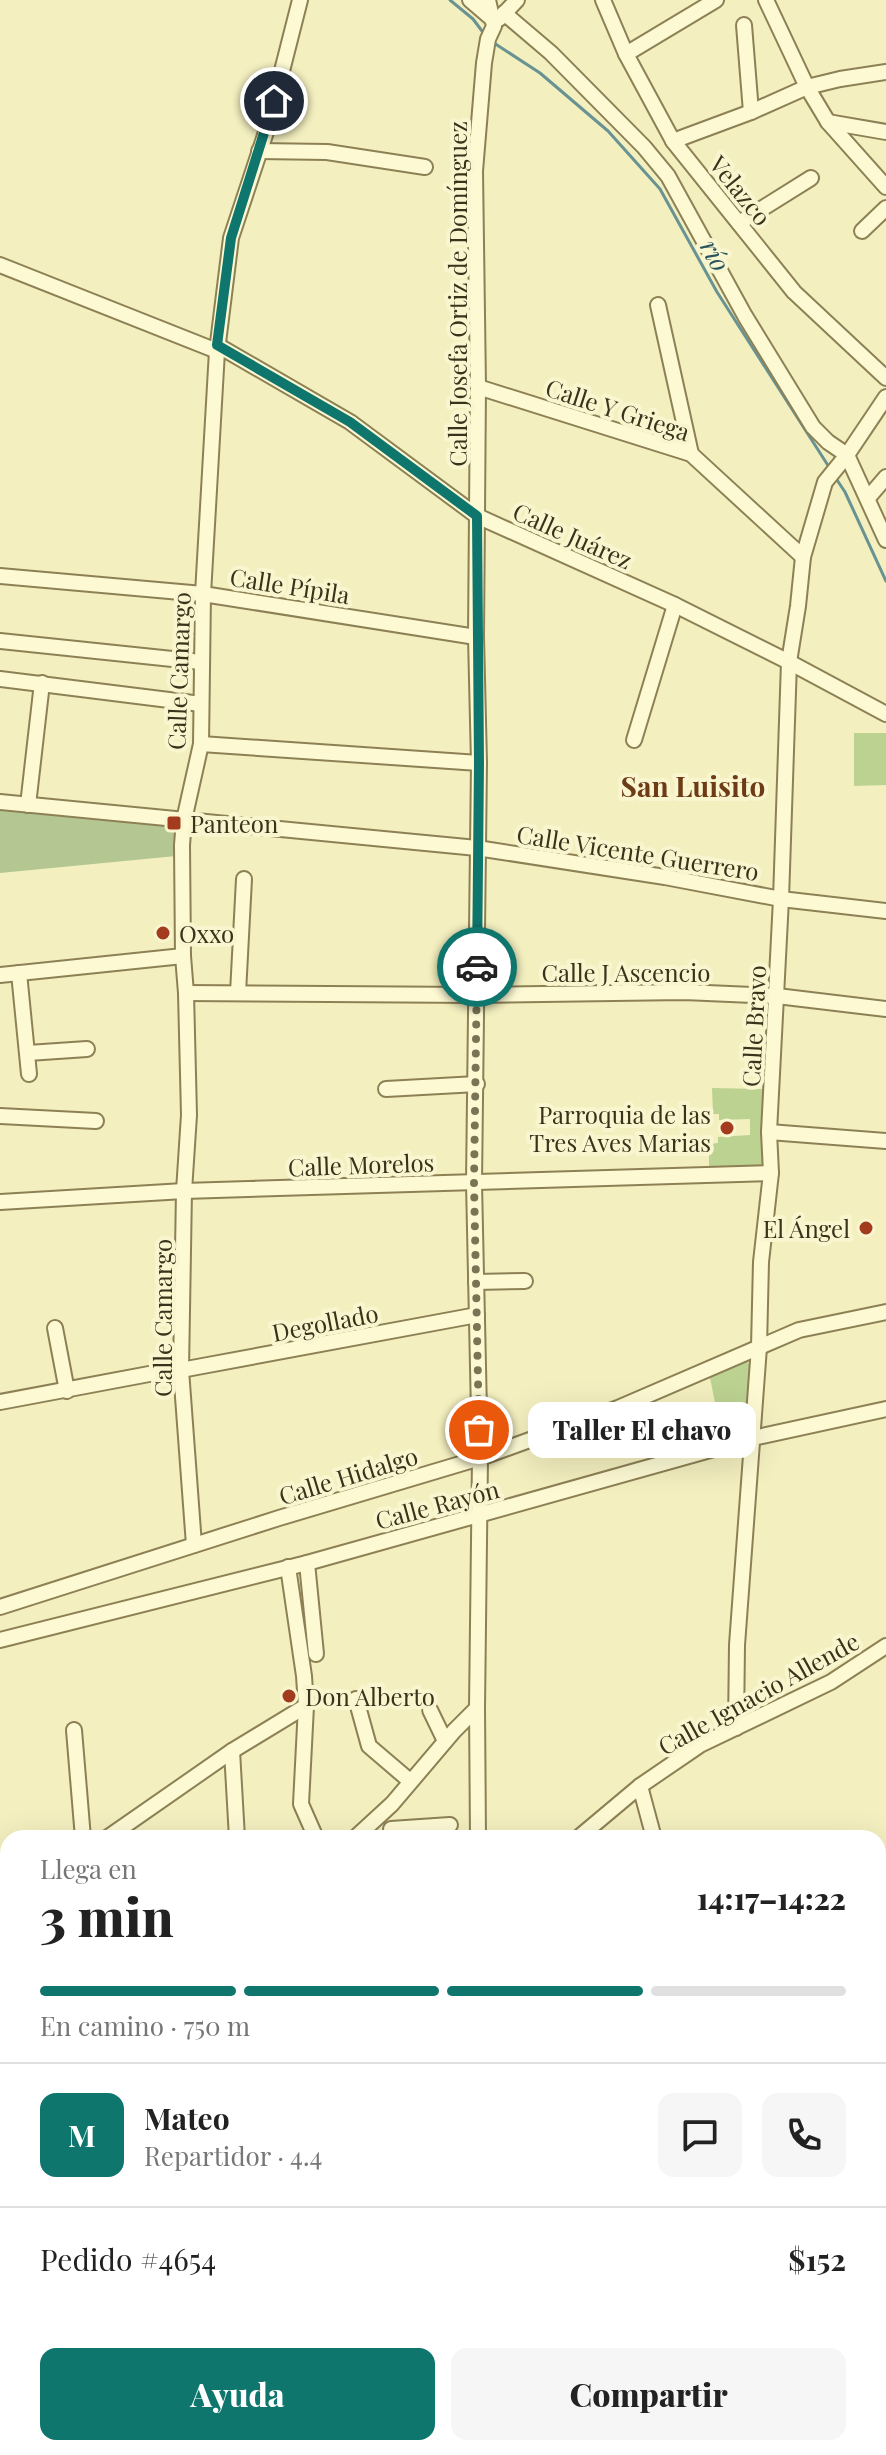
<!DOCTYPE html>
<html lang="es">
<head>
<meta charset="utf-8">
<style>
	body { margin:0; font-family:"Playfair Display",serif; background:#f6f6f6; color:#222; height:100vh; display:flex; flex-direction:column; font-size:30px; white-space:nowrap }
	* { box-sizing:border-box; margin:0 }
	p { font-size:26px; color:#767676 }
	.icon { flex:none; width:44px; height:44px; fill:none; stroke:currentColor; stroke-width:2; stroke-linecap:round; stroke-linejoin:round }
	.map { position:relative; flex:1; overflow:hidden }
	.side { position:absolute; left:0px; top:1830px; width:886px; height:626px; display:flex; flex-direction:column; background:#fff; border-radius:24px 24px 0 0; box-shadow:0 8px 32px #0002 }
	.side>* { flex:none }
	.pin { position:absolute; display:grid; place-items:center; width:68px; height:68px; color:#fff; margin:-34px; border:4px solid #fff; border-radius:50%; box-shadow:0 2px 8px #0007 }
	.courier { position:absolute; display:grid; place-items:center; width:80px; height:80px; margin:-40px; border:6px solid #0f766e; border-radius:50%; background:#fff; color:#222; box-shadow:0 2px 10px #0007 }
	.bubble { position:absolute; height:56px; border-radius:16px; background:#fff; box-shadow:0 8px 32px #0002; font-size:26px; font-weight:800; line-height:56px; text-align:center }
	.headline em { font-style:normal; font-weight:800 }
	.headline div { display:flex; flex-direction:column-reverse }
	.headline { display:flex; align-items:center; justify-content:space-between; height:136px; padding:0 40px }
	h1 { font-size:52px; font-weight:800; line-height:60px }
	.bar { display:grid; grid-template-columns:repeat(4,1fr); gap:12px 8px; align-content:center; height:96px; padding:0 40px }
	.bar i { height:10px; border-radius:6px; background:#e0e0e0 }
	.bar .on { background:#0f766e }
	.bar p { grid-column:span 4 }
	.line { display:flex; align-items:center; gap:20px; padding:0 40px; border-top:2px solid #e0e0e0 }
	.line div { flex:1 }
	.round { display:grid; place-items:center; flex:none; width:84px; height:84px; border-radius:16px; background:#f6f6f6 }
	.button { display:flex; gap:16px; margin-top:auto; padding:16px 40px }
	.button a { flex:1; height:92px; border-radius:16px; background:#0f766e; color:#fff; font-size:32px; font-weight:800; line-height:92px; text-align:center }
	.button a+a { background:#f6f6f6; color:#222 }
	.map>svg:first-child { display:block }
	.green { fill:#bcd291 }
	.cemetery { fill:#b4c692 }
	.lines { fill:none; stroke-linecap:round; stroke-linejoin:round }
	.stream { stroke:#689392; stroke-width:3 }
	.minor-casing { stroke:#8d8055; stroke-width:18 }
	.minor { stroke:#fcf9d3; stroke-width:14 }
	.done { stroke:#7b7454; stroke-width:8; stroke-dasharray:0 14.4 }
	.route { stroke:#0f766e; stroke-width:10 }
	.poi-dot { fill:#a33b1e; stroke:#f9f6cf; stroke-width:3 }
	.labels { text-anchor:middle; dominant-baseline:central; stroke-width:8; stroke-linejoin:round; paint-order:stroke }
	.street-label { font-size:24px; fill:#3b321b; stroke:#f9f6cf }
	.poi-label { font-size:24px; fill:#3b321b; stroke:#f9f6cf; text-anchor:start }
	.water-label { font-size:26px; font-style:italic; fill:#29545d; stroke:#f9f6cf }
	.quarter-label { font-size:28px; font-weight:bold; fill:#6d3b16; stroke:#f9f6cf }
</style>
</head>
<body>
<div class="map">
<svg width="886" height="2455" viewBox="0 0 886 2455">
	<rect width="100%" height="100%" fill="#f3efbf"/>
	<!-- green -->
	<g class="green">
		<path d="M854 733H886V785L854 786Z"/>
		<path d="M712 1088 763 1089V1166L709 1168V1144L718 1143V1137L750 1135V1119L719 1120V1114H713Z"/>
		<path d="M743 1359 751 1365 748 1409 718 1417 709 1373Z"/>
	</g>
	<!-- cemetery -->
	<path class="cemetery" d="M0 806 174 823 176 856 0 873Z"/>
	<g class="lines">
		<!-- stream -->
		<g class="stream">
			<path d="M450 0 473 19 485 35"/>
			<path d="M494 43 540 73 608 131 660 189 717 292 829 467"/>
			<path d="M835 477 845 492 886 581"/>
		</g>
		<!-- minor casing -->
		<g class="minor-casing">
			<g id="minor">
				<path d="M470 0 491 18"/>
				<path d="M603 0 626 54 673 141 794 292 886 378"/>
				<path d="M766 0 807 87 828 122 886 187"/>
				<path d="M504 13 551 53 644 147 668 176 745 316 813 427 828 442 847 455 886 540"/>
				<path d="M499 19 517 0"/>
				<path d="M744 25 751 112"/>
				<path d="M626 54 716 0"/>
				<path d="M828 122 886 132"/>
				<path d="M673 141 751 112 807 87 840 79 886 72"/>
				<path d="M259 151 327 152 425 167"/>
				<path d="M739 223 811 178"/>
				<path d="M862 231 886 208"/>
				<path d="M0 265 217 351"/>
				<path d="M658 305 691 454"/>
				<path d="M217 345 350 422 477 516 675 605 789 662 886 714"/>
				<path d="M478 387 691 454 803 557"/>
				<path d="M868 498 886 477"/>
				<path d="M0 576 203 594 476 637"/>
				<path d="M0 641 201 662"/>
				<path d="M0 679 201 704"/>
				<path d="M634 740 675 605"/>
				<path d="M201 744 479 763"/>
				<path d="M0 802 477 848 665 877 781 899 886 911"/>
				<path d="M28 805 42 683"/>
				<path d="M19 973 29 1074"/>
				<path d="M0 975 183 956"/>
				<path d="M186 993 476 995 684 992 777 996 886 1009"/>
				<path d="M238 993 244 879"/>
				<path d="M28 1053 87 1049"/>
				<path d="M386 1089 477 1084"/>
				<path d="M0 1116 96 1121"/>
				<path d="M769 1132 886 1141"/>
				<path d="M0 1202 184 1191 771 1173"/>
				<path d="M476 1282 525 1281"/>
				<path d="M55 1328 67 1391"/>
				<path d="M181 1370 477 1315"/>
				<path d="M0 1402 181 1368"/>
				<path d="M194 1545 181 1370 184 1191 189 1115 186 993 183 956 182 845 184 820 201 744 203 594 217 351 231 238 268 126 300 0"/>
				<path d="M307 1563 316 1654"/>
				<path d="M288 1567 304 1676 306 1706 301 1804 316 1838"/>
				<path d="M0 1607 279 1518 480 1458 618 1408 799 1330 886 1312"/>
				<path d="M0 1640 307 1563 753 1438 886 1409"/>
				<path d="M356 1699 369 1746 410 1781"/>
				<path d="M430 1710 445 1741"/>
				<path d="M736 1728 737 1645 759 1347 761 1262 771 1173 769 1132 781 899 789 662 798 606 803 557 825 482 847 455 886 397"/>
				<path d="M74 1730 83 1838"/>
				<path d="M232 1751 237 1838"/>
				<path d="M640 1786 654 1838"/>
				<path d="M391 1829 450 1825"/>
				<path d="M107 1838 232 1751 306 1706"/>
				<path d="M355 1838 392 1804 454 1731 477 1708"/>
				<path d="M478 1838 477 1708 480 1458 474 1183 479 763 476 637 478 387 475 171 484 63 488 39 494 26 488 0"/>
				<path d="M578 1838 640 1786 700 1745 831 1682 886 1646"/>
				<path d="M0 1910 8 1905"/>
				<path d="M0 1966 8 1970"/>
				<path d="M878 2090 886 1999"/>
				<path d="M0 2112 8 2134"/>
				<path d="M878 2196 886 2191"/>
				<path d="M0 2219 8 2209"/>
				<path d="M878 2230H886"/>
				<path d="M882 2321 886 2362"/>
				<path d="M0 2334 8 2327"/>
				<path d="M878 2423 886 2420"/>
				<path d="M313 2448 317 2455"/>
				<path d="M677 2448 687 2455"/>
				<path d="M96 2455 109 2448"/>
				<path d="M141 2455 144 2448"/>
				<path d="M264 2455 267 2448"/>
				<path d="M436 2455 453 2448"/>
				<path d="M620 2455 639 2448"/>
				<path d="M712 2455 723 2448"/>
				<path d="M804 2455 806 2448"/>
			</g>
		</g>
		<!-- minor -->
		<use href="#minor" class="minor"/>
	</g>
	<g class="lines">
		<!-- done -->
		<path class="done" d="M477 967 474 1183 479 1430"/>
		<!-- route -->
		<path class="route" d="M274 101 231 238 217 345 350 422 477 516 479 763 477 967"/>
	</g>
	<!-- markers -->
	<g class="poi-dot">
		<rect x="166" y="815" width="16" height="16" rx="4"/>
		<circle cx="163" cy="933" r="8"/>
		<circle cx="727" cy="1128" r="8"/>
		<circle cx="866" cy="1228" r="8"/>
		<circle cx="289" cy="1696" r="8"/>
	</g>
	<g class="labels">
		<!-- street labels -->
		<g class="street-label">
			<text transform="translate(741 190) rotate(51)">Velazco</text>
			<text transform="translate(457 294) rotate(-90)">Calle Josefa Ortiz de Domínguez</text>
			<text transform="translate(618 409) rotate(18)">Calle Y Griega</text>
			<text transform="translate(573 535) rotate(24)">Calle Juárez</text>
			<text transform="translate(290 585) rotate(9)">Calle Pípila</text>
			<text transform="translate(178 671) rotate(-88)">Calle Camargo</text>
			<text transform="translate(638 852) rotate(9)">Calle Vicente Guerrero</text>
			<text x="626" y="972">Calle J Ascencio</text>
			<text transform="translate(753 1026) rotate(-87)">Calle Bravo</text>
			<text transform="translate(361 1164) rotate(-2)">Calle Morelos</text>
			<text transform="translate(162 1318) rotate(-90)">Calle Camargo</text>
			<text transform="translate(325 1322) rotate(-11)">Degollado</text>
			<text transform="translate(348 1475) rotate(-17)">Calle Hidalgo</text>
			<text transform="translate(437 1504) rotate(-15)">Calle Rayón</text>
			<text transform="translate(758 1693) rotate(-29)">Calle Ignacio Allende</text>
		</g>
		<!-- poi labels -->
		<g class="poi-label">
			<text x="190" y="823">Panteon</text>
			<text x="179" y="933">Oxxo</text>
			<text x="711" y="1114" text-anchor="end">Parroquia de las<tspan x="711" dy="28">Tres Aves Marias</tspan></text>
			<text x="850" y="1228" text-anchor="end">El Ángel</text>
			<text x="305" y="1696">Don Alberto</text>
		</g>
		<!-- water labels -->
		<g class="water-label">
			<text transform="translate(716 255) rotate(61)">río</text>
		</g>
		<!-- quarter labels -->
		<g class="quarter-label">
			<text x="693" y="785">San Luisito</text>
		</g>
	</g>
</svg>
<div class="pin" style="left:479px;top:1430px;background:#ea580c"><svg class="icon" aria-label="bag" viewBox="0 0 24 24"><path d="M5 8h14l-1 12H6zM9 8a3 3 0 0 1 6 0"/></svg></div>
<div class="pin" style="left:274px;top:101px;background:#1f2937"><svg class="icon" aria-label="home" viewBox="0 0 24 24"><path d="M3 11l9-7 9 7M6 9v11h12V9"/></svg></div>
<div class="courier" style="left:477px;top:967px"><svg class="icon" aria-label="car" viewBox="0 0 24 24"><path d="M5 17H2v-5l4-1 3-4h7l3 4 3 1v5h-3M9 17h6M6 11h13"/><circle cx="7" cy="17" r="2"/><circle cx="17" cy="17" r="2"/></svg></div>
<div class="bubble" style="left:528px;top:1402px;width:228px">Taller El chavo</div>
<section class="side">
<div class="headline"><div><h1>3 min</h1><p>Llega en</p></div><em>14:17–14:22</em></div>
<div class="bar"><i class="on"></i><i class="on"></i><i class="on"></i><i></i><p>En camino · 750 m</p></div>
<div class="line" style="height:144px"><b class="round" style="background:#0f766e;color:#fff">M</b><div><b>Mateo</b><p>Repartidor · 4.4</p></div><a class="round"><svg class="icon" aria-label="chat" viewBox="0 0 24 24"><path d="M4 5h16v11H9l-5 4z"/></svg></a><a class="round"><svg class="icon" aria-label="phone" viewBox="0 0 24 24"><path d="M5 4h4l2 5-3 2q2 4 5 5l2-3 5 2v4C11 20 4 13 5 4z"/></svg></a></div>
<div class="line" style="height:104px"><div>Pedido #4654</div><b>$152</b></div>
<div class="button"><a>Ayuda</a><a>Compartir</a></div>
</section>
</div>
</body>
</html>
